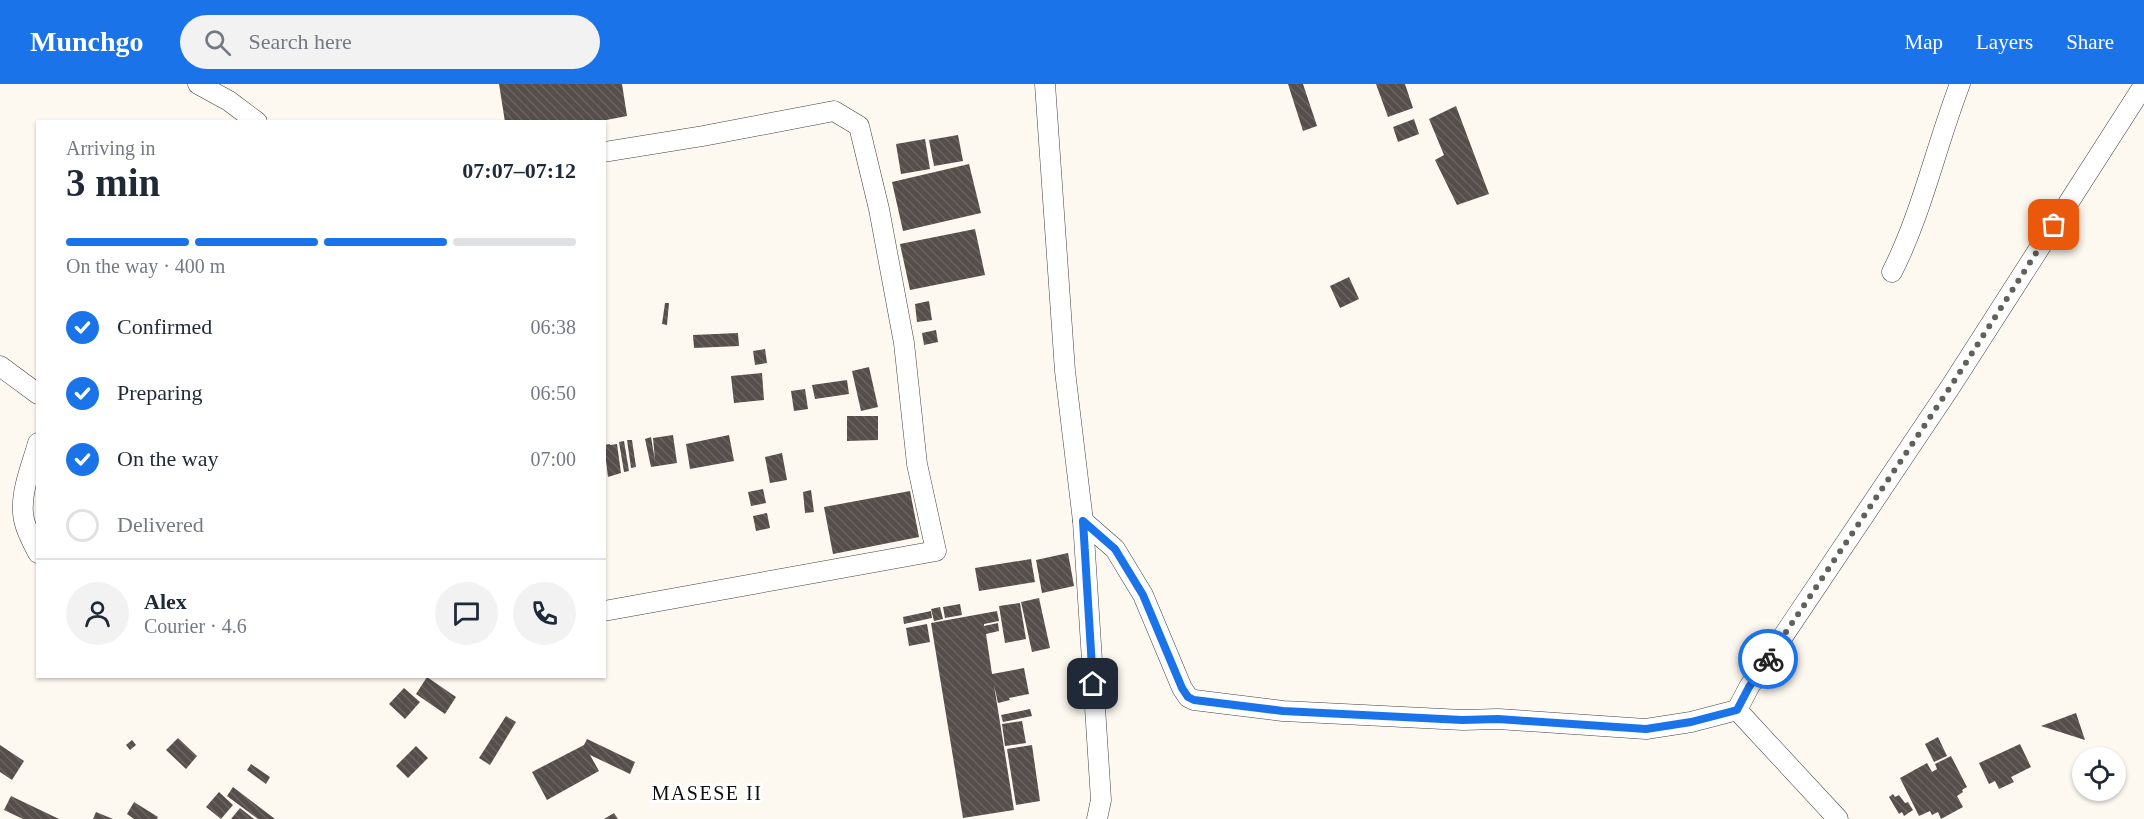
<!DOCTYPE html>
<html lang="en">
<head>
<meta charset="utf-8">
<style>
	body { margin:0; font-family:Georgia,serif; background:#f2f2f3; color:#1f2937; height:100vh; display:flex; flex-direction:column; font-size:22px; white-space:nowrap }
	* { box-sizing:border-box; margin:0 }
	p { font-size:20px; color:#747a83 }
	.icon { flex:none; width:33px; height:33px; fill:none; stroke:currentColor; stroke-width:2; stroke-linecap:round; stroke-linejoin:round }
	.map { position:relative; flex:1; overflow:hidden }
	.drawer { position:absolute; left:36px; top:36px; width:570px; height:558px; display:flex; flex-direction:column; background:#fff; border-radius:0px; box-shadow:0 2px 4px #0004 }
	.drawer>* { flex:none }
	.buttons { position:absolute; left:2072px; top:663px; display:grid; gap:12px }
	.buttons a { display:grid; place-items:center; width:54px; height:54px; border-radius:50%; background:#fff; box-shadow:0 2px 4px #0004; font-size:30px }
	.pin { position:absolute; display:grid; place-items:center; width:51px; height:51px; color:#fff; margin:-26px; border-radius:12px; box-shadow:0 3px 9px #0006 }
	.courier { position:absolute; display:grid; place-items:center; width:60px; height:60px; margin:-30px; border:4px solid #1a73e8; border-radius:50%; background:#fff; color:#222; box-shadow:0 2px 8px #0007 }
	.headline em { font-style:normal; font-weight:600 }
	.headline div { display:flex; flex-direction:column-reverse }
	.headline { display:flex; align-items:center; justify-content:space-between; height:102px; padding:0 30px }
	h1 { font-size:39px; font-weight:600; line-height:45px }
	.bar { display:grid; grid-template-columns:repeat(4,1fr); gap:9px 6px; align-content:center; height:72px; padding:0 30px }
	.bar i { height:8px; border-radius:4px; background:#e0e1e3 }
	.bar .on { background:#1a73e8 }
	.bar p { grid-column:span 4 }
	.line { display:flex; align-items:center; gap:15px; padding:0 30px; border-top:2px solid #e0e1e3 }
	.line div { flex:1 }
	.round { display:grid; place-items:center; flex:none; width:63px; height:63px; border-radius:32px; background:#f2f2f3 }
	ol { padding:0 30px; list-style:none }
	li { display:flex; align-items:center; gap:18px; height:66px }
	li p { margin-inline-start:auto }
	li .icon { padding:6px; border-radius:50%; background:#1a73e8; color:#fff; stroke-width:4 }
	li:last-child { color:#747a83 }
	li i { width:33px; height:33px; border:3px solid #e0e1e3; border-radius:50% }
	header { display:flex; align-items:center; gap:36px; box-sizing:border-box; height:84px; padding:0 30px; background:#1a73e8; color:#fff }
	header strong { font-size:28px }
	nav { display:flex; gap:33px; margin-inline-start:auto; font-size:21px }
	.search { width:420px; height:54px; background:#f2f2f3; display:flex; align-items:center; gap:15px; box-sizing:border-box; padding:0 21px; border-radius:33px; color:#747a83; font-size:22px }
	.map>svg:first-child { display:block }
	.building { fill:url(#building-back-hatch) }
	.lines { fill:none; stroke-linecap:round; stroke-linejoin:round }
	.street-casing { stroke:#414141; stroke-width:21 }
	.street { stroke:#fff; stroke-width:20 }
	.done { stroke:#62605d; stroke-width:6; stroke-dasharray:0 10.8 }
	.route { stroke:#1a73e8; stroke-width:8 }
	.labels { text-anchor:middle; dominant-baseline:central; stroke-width:6; stroke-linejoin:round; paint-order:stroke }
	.quarter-label { font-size:20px; letter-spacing:1.5px; fill:#0e0e0e; stroke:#fff }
</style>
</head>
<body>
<header>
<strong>Munchgo</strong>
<div class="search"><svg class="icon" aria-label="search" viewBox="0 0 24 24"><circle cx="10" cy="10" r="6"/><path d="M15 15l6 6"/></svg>Search here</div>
<nav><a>Map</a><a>Layers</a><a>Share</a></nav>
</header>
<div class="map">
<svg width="2144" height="735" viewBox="0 0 2144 735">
	<defs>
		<pattern id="building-back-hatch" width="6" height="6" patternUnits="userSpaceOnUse" patternTransform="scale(1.5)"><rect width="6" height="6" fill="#564e4b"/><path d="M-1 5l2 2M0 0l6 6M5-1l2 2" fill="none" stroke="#696361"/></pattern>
	</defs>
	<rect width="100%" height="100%" fill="#fef9f0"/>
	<!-- building -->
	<g class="building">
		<path d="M499 0H622L627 32 596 38H505Z"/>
		<path d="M1288 0H1303L1317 42 1303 47Z"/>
		<path d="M1376 0H1405L1413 24 1388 33Z"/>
		<path d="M1456 22 1489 110 1457 121 1435 76 1444 71 1429 35Z"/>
		<path d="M1414 35 1419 50 1398 58 1393 43Z"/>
		<path d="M958 51 963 77 934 82 929 56Z"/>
		<path d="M925 55 930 85 901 90 896 60Z"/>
		<path d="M969 80 981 129 903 147 892 98Z"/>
		<path d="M975 145 985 191 910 206 900 160Z"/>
		<path d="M1349 193 1359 215 1340 224 1330 202Z"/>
		<path d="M929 217 932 236 917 238 915 220Z"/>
		<path d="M665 219H669L667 241 662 240Z"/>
		<path d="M936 246 938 258 924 261 922 249Z"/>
		<path d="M738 249 739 262 694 264 693 251Z"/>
		<path d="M765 265 767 279 755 281 753 267Z"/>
		<path d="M869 283 878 323 861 327 852 287Z"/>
		<path d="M762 289 764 316 734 319 731 292Z"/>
		<path d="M847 296 849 310 815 315 812 301Z"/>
		<path d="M805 305 808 325 794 327 791 307Z"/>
		<path d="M847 332H878V356L847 357Z"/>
		<path d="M673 351 677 379 651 383 645 355 651 353 655 376 653 354Z"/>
		<path d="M729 351 734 377 690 385 686 360Z"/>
		<path d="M627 356H632L636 383 631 384Z"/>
		<path d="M624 357 629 387 624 388 619 358Z"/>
		<path d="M610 360V361L617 360 621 389 608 393 604 361Z"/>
		<path d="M782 369 787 396 770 399 765 373Z"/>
		<path d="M763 405 766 419 751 422 748 408Z"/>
		<path d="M811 406 814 428 805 429 803 408Z"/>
		<path d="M910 407 919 453 833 470 824 423Z"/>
		<path d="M767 429 770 444 756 447 753 432Z"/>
		<path d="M1068 469 1074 502 1042 509 1036 476Z"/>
		<path d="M1031 475 1035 498 979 507 975 484Z"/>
		<path d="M1039 514 1050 564 1032 568 1021 518Z"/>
		<path d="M1020 519 1026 555 1005 559 999 522Z"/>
		<path d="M960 520 962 531 945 534 943 523Z"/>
		<path d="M940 523 943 535 934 537 931 525Z"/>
		<path d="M931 527 932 534 904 540 903 533Z"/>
		<path d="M997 527 999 537 984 540V542L998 539 999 547 986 550 992 590 1024 584 1029 610 1009 614 1010 616 998 619 994 601 1014 726 963 734 931 539Z"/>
		<path d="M927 540 930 558 909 562 906 544Z"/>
		<path d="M427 593 456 613 445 630 416 610Z"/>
		<path d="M404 604 420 618 405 635 389 620Z"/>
		<path d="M1030 625 1032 632 1003 638 1001 631Z"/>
		<path d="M2076 629 2085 656 2041 642Z"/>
		<path d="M506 632 516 638 490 681 479 674Z"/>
		<path d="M1022 637 1026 659 1005 662 1002 640Z"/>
		<path d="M1938 653 1947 672 1934 678 1925 660Z"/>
		<path d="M178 654 197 672 186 685 166 666Z"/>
		<path d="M587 655 635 678 630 690 590 671 599 687 547 716 532 688 584 661Z"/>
		<path d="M132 656 136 661 130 666 126 661Z"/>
		<path d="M2020 660 2031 683 2011 693 2014 698 1999 705 1995 697 1989 700 1979 679Z"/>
		<path d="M0 661 24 677 12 696 0 688Z"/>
		<path d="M1032 661 1040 717 1016 721 1007 665Z"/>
		<path d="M416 662 428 674 408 694 396 682Z"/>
		<path d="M1951 672 1967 703 1962 706 1963 708 1957 712 1963 723 1941 735 1938 728 1932 731 1930 727 1919 732 1900 694 1927 679 1932 688 1937 685 1935 680Z"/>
		<path d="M251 680 270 693 266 700 247 686Z"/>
		<path d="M233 703 275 735H258L227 712Z"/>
		<path d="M219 708 233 721 221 735 206 723Z"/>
		<path d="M1893 710 1895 713 1899 711 1905 719 1908 718 1913 726 1904 732 1902 728 1899 730 1889 713Z"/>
		<path d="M11 712 59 735H23L4 726Z"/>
		<path d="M134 718 158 733 157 735H134L127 730Z"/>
		<path d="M240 724 254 735H231Z"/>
		<path d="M96 728 113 735H93Z"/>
		<path d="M614 729 618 735H604Z"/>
	</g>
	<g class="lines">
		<!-- street casing -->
		<g class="street-casing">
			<g id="street">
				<path d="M198 0 229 17 257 38"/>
				<path d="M1045 0 1065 287 1083 437 1101 716 1097 735"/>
				<path d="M604 68 703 52 834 27 859 42 879 125 904 259 917 380 936 467 604 527"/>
				<path d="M1892 188C1922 129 1936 62 1960 0"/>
				<path d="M0 282 38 310"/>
				<path d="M38 359C32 381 21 406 23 429 24 443 32 457 38 469"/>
				<path d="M1083 437 1115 465 1143 511 1182 604 1188 613 1194 616 1283 627 1463 636 1498 635 1646 645 1691 638 1737 626"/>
				<path d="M1838 735 1737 626 1749 603 1951 302 2144 1"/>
			</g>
		</g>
		<!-- street -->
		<use href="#street" class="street"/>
	</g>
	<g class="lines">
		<!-- done -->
		<path class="done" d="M1768 575 1951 302 2054 141"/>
		<!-- route -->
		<path class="route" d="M1093 600 1083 437 1115 465 1143 511 1182 604 1188 613 1194 616 1283 627 1462 636 1498 635 1646 645 1691 638 1737 626 1749 603 1768 575"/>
	</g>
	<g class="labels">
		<!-- quarter labels -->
		<g class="quarter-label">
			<text x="707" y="709">MASESE II</text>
		</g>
	</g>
</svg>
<div class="buttons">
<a><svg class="icon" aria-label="locate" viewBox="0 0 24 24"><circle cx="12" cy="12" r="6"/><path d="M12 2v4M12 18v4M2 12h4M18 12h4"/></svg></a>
</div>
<div class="pin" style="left:2054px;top:141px;background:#ea580c"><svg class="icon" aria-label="bag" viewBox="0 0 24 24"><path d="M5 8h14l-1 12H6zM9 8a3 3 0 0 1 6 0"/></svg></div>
<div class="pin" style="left:1093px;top:600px;background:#1f2937"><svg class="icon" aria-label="home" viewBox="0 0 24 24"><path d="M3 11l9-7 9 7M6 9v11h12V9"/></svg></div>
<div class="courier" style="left:1768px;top:575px"><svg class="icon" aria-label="bike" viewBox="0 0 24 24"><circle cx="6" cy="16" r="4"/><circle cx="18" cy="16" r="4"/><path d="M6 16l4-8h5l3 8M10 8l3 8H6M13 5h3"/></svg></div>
<section class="drawer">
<div class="headline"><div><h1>3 min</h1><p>Arriving in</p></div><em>07:07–07:12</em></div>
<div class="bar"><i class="on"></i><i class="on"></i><i class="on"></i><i></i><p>On the way · 400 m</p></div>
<ol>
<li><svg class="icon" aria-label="check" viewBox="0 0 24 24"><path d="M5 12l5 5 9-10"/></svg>Confirmed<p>06:38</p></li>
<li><svg class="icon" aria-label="check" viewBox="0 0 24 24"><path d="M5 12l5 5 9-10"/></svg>Preparing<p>06:50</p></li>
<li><svg class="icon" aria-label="check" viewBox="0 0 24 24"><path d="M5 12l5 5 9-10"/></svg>On the way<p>07:00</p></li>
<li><i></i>Delivered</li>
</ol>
<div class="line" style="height:108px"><a class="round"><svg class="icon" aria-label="person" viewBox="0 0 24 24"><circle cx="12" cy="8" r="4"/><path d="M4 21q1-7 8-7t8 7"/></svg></a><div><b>Alex</b><p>Courier · 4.6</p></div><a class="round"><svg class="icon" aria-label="chat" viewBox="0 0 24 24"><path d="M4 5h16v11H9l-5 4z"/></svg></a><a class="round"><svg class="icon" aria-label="phone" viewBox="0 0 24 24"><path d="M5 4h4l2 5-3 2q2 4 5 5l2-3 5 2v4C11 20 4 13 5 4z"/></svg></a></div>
</section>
</div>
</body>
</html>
